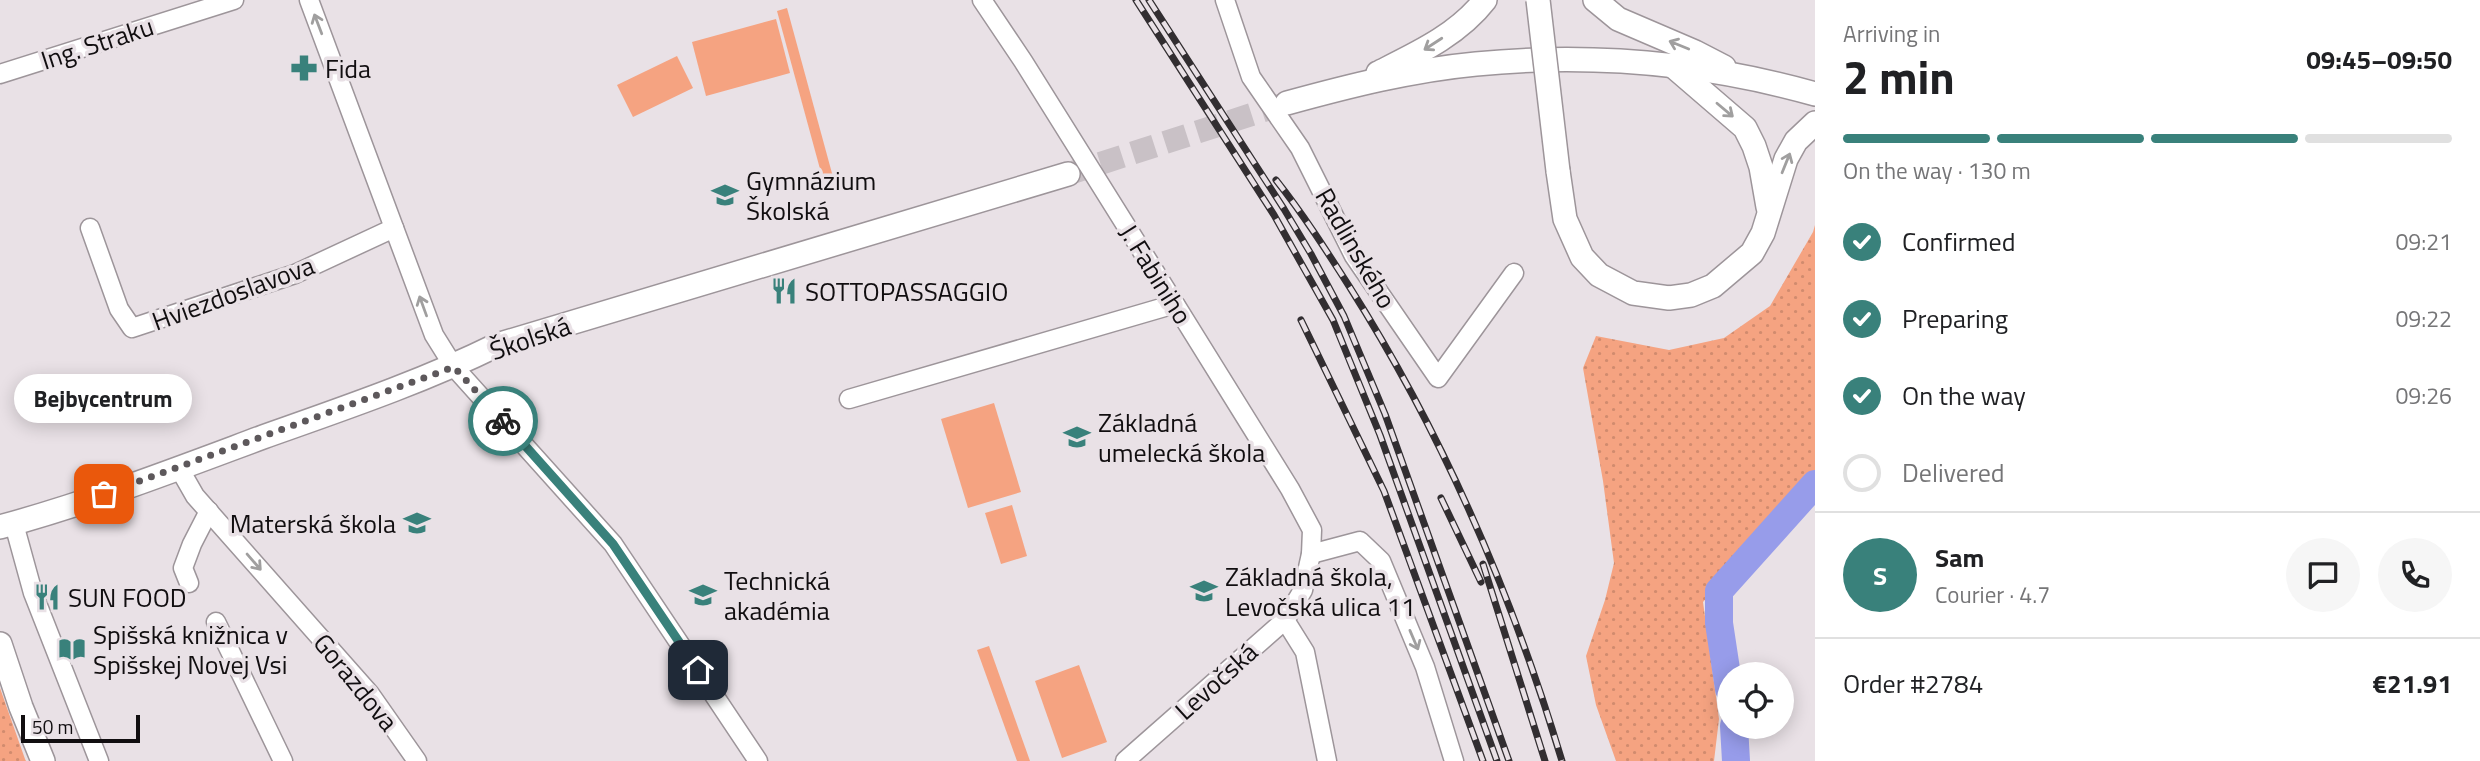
<!DOCTYPE html>
<html lang="en">
<head>
<meta charset="utf-8">
<style>
	body { margin:0; font-family:"Titillium Web",sans-serif; background:#f6f6f6; color:#202124; height:100vh; display:flex; flex-direction:column; font-size:26px; white-space:nowrap }
	* { box-sizing:border-box; margin:0 }
	p { font-size:23px; color:#757577 }
	.icon { flex:none; width:38px; height:38px; fill:none; stroke:currentColor; stroke-width:2; stroke-linecap:round; stroke-linejoin:round }
	.map { position:relative; flex:1; overflow:hidden }
	.drawer { display:flex; flex-direction:column; background:#fff; width:665px }
	.drawer>* { flex:none }
	.tools { position:absolute; left:1717px; top:662px; display:grid; gap:14px }
	.tools a { display:grid; place-items:center; width:77px; height:77px; border-radius:50%; background:#fff; box-shadow:0 4px 18px #0003; font-size:35px }
	.scale { position:absolute; left:21px; bottom:18px; width:119px; box-sizing:border-box; padding-left:7px; border:4px solid #110e10; border-top:0; font-size:19px; line-height:24px; white-space:nowrap; color:#110e10; -webkit-text-stroke:5px #e9e1e6; paint-order:stroke }
	.pin { position:absolute; display:grid; place-items:center; width:60px; height:60px; color:#fff; margin:-30px; border-radius:14px; box-shadow:0 4px 10px #0006 }
	.courier { position:absolute; display:grid; place-items:center; width:70px; height:70px; margin:-35px; border:5px solid #39817b; border-radius:50%; background:#fff; color:#222; box-shadow:0 2px 9px #0007 }
	.bubble { position:absolute; height:49px; border-radius:24px; background:#fff; box-shadow:0 4px 18px #0003; font-size:23px; font-weight:700; line-height:49px; text-align:center }
	.overview em { font-style:normal; font-weight:700 }
	.overview div { display:flex; flex-direction:column-reverse }
	.overview { display:flex; align-items:center; justify-content:space-between; height:119px; padding:0 28px }
	h1 { font-size:46px; font-weight:700; line-height:52px }
	.bar { display:grid; grid-template-columns:repeat(4,1fr); gap:10px 7px; align-content:center; height:84px; padding:0 28px }
	.bar i { height:9px; border-radius:5px; background:#e0e0e0 }
	.bar .active { background:#39817b }
	.bar p { grid-column:span 4 }
	.line { display:flex; align-items:center; gap:18px; padding:0 28px; border-top:2px solid #e0e0e0 }
	.line div { flex:1 }
	.round { display:grid; place-items:center; flex:none; width:74px; height:74px; border-radius:37px; background:#f6f6f6 }
	ol { padding:0 28px; list-style:none }
	li { display:flex; align-items:center; gap:21px; height:77px }
	li p { margin-inline-start:auto }
	li .icon { padding:7px; border-radius:50%; background:#39817b; color:#fff; stroke-width:4 }
	li:last-child { color:#757577 }
	li i { width:38px; height:38px; border:4px solid #e0e0e0; border-radius:50% }
	main { display:flex; flex:1; min-height:0 }
	.map>svg:first-child { display:block }
	.park { fill:url(#park-dots) }
	.pitch { fill:#f5a381 }
	.lines { fill:none; stroke-linecap:round; stroke-linejoin:round }
	.river { stroke:#979cea; stroke-width:28 }
	.secondary-tunnel { stroke:#c9c1c6; stroke-width:23; stroke-dasharray:23 11; stroke-linecap:butt }
	.street-casing { stroke:#9d959a; stroke-width:21 }
	.secondary-casing { stroke:#9d959a; stroke-width:26 }
	.street { stroke:#fff; stroke-width:18 }
	.secondary { stroke:#fff; stroke-width:23 }
	.rail-casing { stroke:#322e31; stroke-width:7 }
	.rail { stroke:#e9e1e6; stroke-width:4.5; stroke-dasharray:13; stroke-linecap:butt }
	.secondary-bridge-casing { stroke:#9d959a; stroke-width:26; stroke-linecap:butt }
	.secondary-bridge { stroke:#fff; stroke-width:23 }
	.oneway { stroke:#a09f9f }
	.done { stroke:#5d585b; stroke-width:7; stroke-dasharray:0 12.6 }
	.route { stroke:#39817b; stroke-width:9 }
	.labels { text-anchor:middle; dominant-baseline:central; stroke-width:7; stroke-linejoin:round; paint-order:stroke }
	.street-label { font-size:26px; fill:#110e10; stroke:#e9e1e6 }
	.poi-label { font-size:26px; fill:#110e10; stroke:#e9e1e6; text-anchor:start }
</style>
</head>
<body>
<main>
<div class="map">
<svg width="1815" height="761" viewBox="0 0 1815 761">
	<defs>
		<pattern id="park-dots" width="8" height="8" patternUnits="userSpaceOnUse" patternTransform="scale(1.75)"><rect width="8" height="8" fill="#f5a381"/><path d="M2 2h.1M6 6h.1" fill="none" stroke="#d18b6e" stroke-width="1.8" stroke-linecap="round"/></pattern>
	</defs>
	<rect width="100%" height="100%" fill="#e9e1e6"/>
	<!-- park -->
	<g class="park">
		<path d="M1815 225V474L1703 602 1719 719 1714 761H1616L1596 705 1586 656 1605 600 1614 563 1603 481 1583 368 1596 336 1669 350 1724 338 1770 306 1813 232Z"/>
		<path d="M0 688 25 759 26 761H0Z"/>
	</g>
	<!-- pitch -->
	<g class="pitch">
		<path d="M787 8 836 188 826 191 777 11Z"/>
		<path d="M776 19 790 73 706 96 692 42Z"/>
		<path d="M677 56 693 88 633 117 617 85Z"/>
		<path d="M994 403 1021 492 968 508 941 419Z"/>
		<path d="M1012 505 1027 556 1001 564 985 513Z"/>
		<path d="M989 646 1030 761H1017L977 650Z"/>
		<path d="M1079 665 1107 742 1062 758 1035 681Z"/>
	</g>
	<g class="lines">
		<!-- river -->
		<g class="river">
			<path d="M1729 689 1719 623V591L1815 484"/>
			<path d="M1734 726 1736 761"/>
		</g>
		<!-- secondary-tunnel -->
		<path class="secondary-tunnel" d="M1068 174 1287 103"/>
		<!-- street casing -->
		<g class="street-casing">
			<g id="street">
				<path d="M309 0 434 335 454 367 613 544 758 761"/>
				<path d="M982 0 1023 61 1175 304 1290 489 1312 530 1311 554 1303 590 1285 620 1125 761"/>
				<path d="M1225 0 1251 77 1300 148 1354 256 1438 378 1514 273"/>
				<path d="M0 74 234 0"/>
				<path d="M90 228 119 309 132 328 295 274 394 228"/>
				<path d="M849 399 1175 304"/>
				<path d="M179 468 195 496 370 694 417 761"/>
				<path d="M14 524 33 593 99 761"/>
				<path d="M1311 554 1360 541 1381 561 1425 667 1454 761"/>
				<path d="M189 583 183 568 192 544 209 511"/>
				<path d="M1285 620 1305 652 1327 761"/>
				<path d="M216 622 283 761"/>
			</g>
		</g>
		<!-- secondary casing -->
		<g class="secondary-casing">
			<g id="secondary">
				<path d="M1595 0 1618 19 1695 52 1724 67"/>
				<path d="M1673 66 1745 128 1754 146 1761 167 1768 207"/>
				<path d="M1378 73C1416 54 1458 35 1485 0"/>
				<path d="M1287 103C1349 86 1412 70 1476 64 1590 53 1705 63 1815 94"/>
				<path d="M1558 171 1565 219 1582 257 1599 275 1633 293 1669 298 1691 295 1713 286 1752 253 1763 233 1786 159 1796 141 1815 123"/>
				<path d="M0 527C89 503 177 469 263 437 342 409 422 382 497 345L1068 174"/>
				<path d="M0 644 21 707 43 761"/>
			</g>
		</g>
		<!-- street -->
		<use href="#street" class="street"/>
		<!-- secondary -->
		<use href="#secondary" class="secondary"/>
		<!-- rail casing -->
		<g class="rail-casing">
			<g id="rail">
				<path d="M1136 0 1274 215 1333 320 1380 435 1497 761"/>
				<path d="M1149 0 1284 209 1311 254 1344 316 1385 414 1509 761"/>
				<path d="M1276 180C1303 214 1326 250 1349 286 1442 433 1512 594 1562 761"/>
				<path d="M1301 320 1384 491 1483 761"/>
				<path d="M1441 498 1481 582"/>
				<path d="M1483 564 1545 761"/>
			</g>
		</g>
		<!-- rail -->
		<use href="#rail" class="rail"/>
		<!-- secondary-bridge casing -->
		<g class="secondary-bridge-casing">
			<path id="secondary-bridge" d="M1538 0 1558 171"/>
		</g>
		<!-- secondary-bridge -->
		<use href="#secondary-bridge" class="secondary-bridge"/>
	</g>
	<!-- one-way arrows -->
	<defs><path id="oneway-shaft" d="M-6 0H5M1.5-3L5.5 0L1.5 3" fill="none" stroke-width="1.6" stroke-linecap="round" stroke-linejoin="round" transform="scale(1.75)"/></defs>
	<g class="oneway">
		<use href="#oneway-shaft" transform="translate(318 24) rotate(-111)"/>
		<use href="#oneway-shaft" transform="translate(1433 44) rotate(147)"/>
		<use href="#oneway-shaft" transform="translate(1679 45) rotate(-158)"/>
		<use href="#oneway-shaft" transform="translate(1725 110) rotate(40)"/>
		<use href="#oneway-shaft" transform="translate(1786 163) rotate(-68)"/>
		<use href="#oneway-shaft" transform="translate(423 306) rotate(-110)"/>
		<use href="#oneway-shaft" transform="translate(254 562) rotate(49)"/>
		<use href="#oneway-shaft" transform="translate(1414 640) rotate(67)"/>
	</g>
	<g class="lines">
		<!-- done -->
		<path class="done" d="M104 494 454 367 503 421"/>
		<!-- route -->
		<path class="route" d="M503 421 613 544 698 670"/>
	</g>
	<!-- icons -->
	<defs>
		<g id="pharmacy-bare" transform="scale(2.1)"><path d="M-2-6h4v4h4v4h-4v4h-4v-4h-4v-4h4Z" fill="#39817b" stroke="#e9e1e6" stroke-width="2.5" paint-order="stroke"/></g>
		<g id="school-bare" transform="scale(2.1)"><path d="M0-5L7-2L0 1L-7-2ZM-4 1L0 2.5L4 1V4Q0 6-4 4Z" fill="#39817b" stroke="#e9e1e6" stroke-width="2.5" paint-order="stroke"/></g>
		<g id="restaurant-bare" transform="scale(2.1)"><path d="M-5-6h1v4h1v-4h1v4h1v-4h1v5L-1.5 .5V6h-2V.5L-5-1ZM5-6V6H3V1.5H1.5Q1.5-4 5-6Z" fill="#39817b" stroke="#e9e1e6" stroke-width="2.5" paint-order="stroke"/></g>
		<g id="library-bare" transform="scale(2.1)"><path d="M-6-4Q-3-5.5-.7-3.5V5Q-3 3-6 4ZM6-4Q3-5.5 .7-3.5V5Q3 3 6 4Z" fill="#39817b" stroke="#e9e1e6" stroke-width="2.5" paint-order="stroke"/></g>
	</defs>
	<g fill-rule="evenodd">
		<use href="#pharmacy-bare" x="304" y="68"/>
		<use href="#school-bare" x="725" y="195"/>
		<use href="#restaurant-bare" x="784" y="291"/>
		<use href="#school-bare" x="1077" y="437"/>
		<use href="#school-bare" x="417" y="523"/>
		<use href="#school-bare" x="1204" y="591"/>
		<use href="#school-bare" x="703" y="595"/>
		<use href="#restaurant-bare" x="47" y="597"/>
		<use href="#library-bare" x="72" y="649"/>
	</g>
	<g class="labels">
		<!-- street labels -->
		<g class="street-label">
			<text transform="translate(97 43) rotate(-18)">Ing. Straku</text>
			<text transform="translate(1356 248) rotate(60)">Radlinského</text>
			<text transform="translate(1156 274) rotate(58)">J. Fabiniho</text>
			<text transform="translate(233 293) rotate(-20)">Hviezdoslavova</text>
			<text transform="translate(530 338) rotate(-19)">Školská</text>
			<text transform="translate(1216 681) rotate(-42)">Levočská</text>
			<text transform="translate(356 682) rotate(51)">Gorazdova</text>
		</g>
		<!-- poi labels -->
		<g class="poi-label">
			<text x="325" y="68">Fida</text>
			<text x="746" y="180">Gymnázium<tspan x="746" dy="30">Školská</tspan></text>
			<text x="805" y="291">SOTTOPASSAGGIO</text>
			<text x="1098" y="422">Základná<tspan x="1098" dy="30">umelecká škola</tspan></text>
			<text x="396" y="523" text-anchor="end">Materská škola</text>
			<text x="1225" y="576">Základná škola,<tspan x="1225" dy="30">Levočská ulica 11</tspan></text>
			<text x="724" y="580">Technická<tspan x="724" dy="30">akadémia</tspan></text>
			<text x="68" y="597">SUN FOOD</text>
			<text x="93" y="634">Spišská knižnica v<tspan x="93" dy="30">Spišskej Novej Vsi</tspan></text>
		</g>
	</g>
</svg>
<div class="tools">
<a><svg class="icon" aria-label="locate" viewBox="0 0 24 24"><circle cx="12" cy="12" r="6"/><path d="M12 2v4M12 18v4M2 12h4M18 12h4"/></svg></a>
</div>
<div class="scale">50 m</div>
<div class="pin" style="left:104px;top:494px;background:#ea580c"><svg class="icon" aria-label="bag" viewBox="0 0 24 24"><path d="M5 8h14l-1 12H6zM9 8a3 3 0 0 1 6 0"/></svg></div>
<div class="pin" style="left:698px;top:670px;background:#1f2937"><svg class="icon" aria-label="home" viewBox="0 0 24 24"><path d="M3 11l9-7 9 7M6 9v11h12V9"/></svg></div>
<div class="courier" style="left:503px;top:421px"><svg class="icon" aria-label="bike" viewBox="0 0 24 24"><circle cx="6" cy="16" r="4"/><circle cx="18" cy="16" r="4"/><path d="M6 16l4-8h5l3 8M10 8l3 8H6M13 5h3"/></svg></div>
<div class="bubble" style="left:14px;top:374px;width:178px">Bejbycentrum</div>
</div>
<section class="drawer">
<div class="overview"><div><h1>2 min</h1><p>Arriving in</p></div><em>09:45–09:50</em></div>
<div class="bar"><i class="active"></i><i class="active"></i><i class="active"></i><i></i><p>On the way · 130 m</p></div>
<ol>
<li><svg class="icon" aria-label="check" viewBox="0 0 24 24"><path d="M5 12l5 5 9-10"/></svg>Confirmed<p>09:21</p></li>
<li><svg class="icon" aria-label="check" viewBox="0 0 24 24"><path d="M5 12l5 5 9-10"/></svg>Preparing<p>09:22</p></li>
<li><svg class="icon" aria-label="check" viewBox="0 0 24 24"><path d="M5 12l5 5 9-10"/></svg>On the way<p>09:26</p></li>
<li><i></i>Delivered</li>
</ol>
<div class="line" style="height:126px"><b class="round" style="background:#39817b;color:#fff">S</b><div><b>Sam</b><p>Courier · 4.7</p></div><a class="round"><svg class="icon" aria-label="chat" viewBox="0 0 24 24"><path d="M4 5h16v11H9l-5 4z"/></svg></a><a class="round"><svg class="icon" aria-label="phone" viewBox="0 0 24 24"><path d="M5 4h4l2 5-3 2q2 4 5 5l2-3 5 2v4C11 20 4 13 5 4z"/></svg></a></div>
<div class="line" style="height:91px"><div>Order #2784</div><b>€21.91</b></div>
</section>
</main>
</body>
</html>
